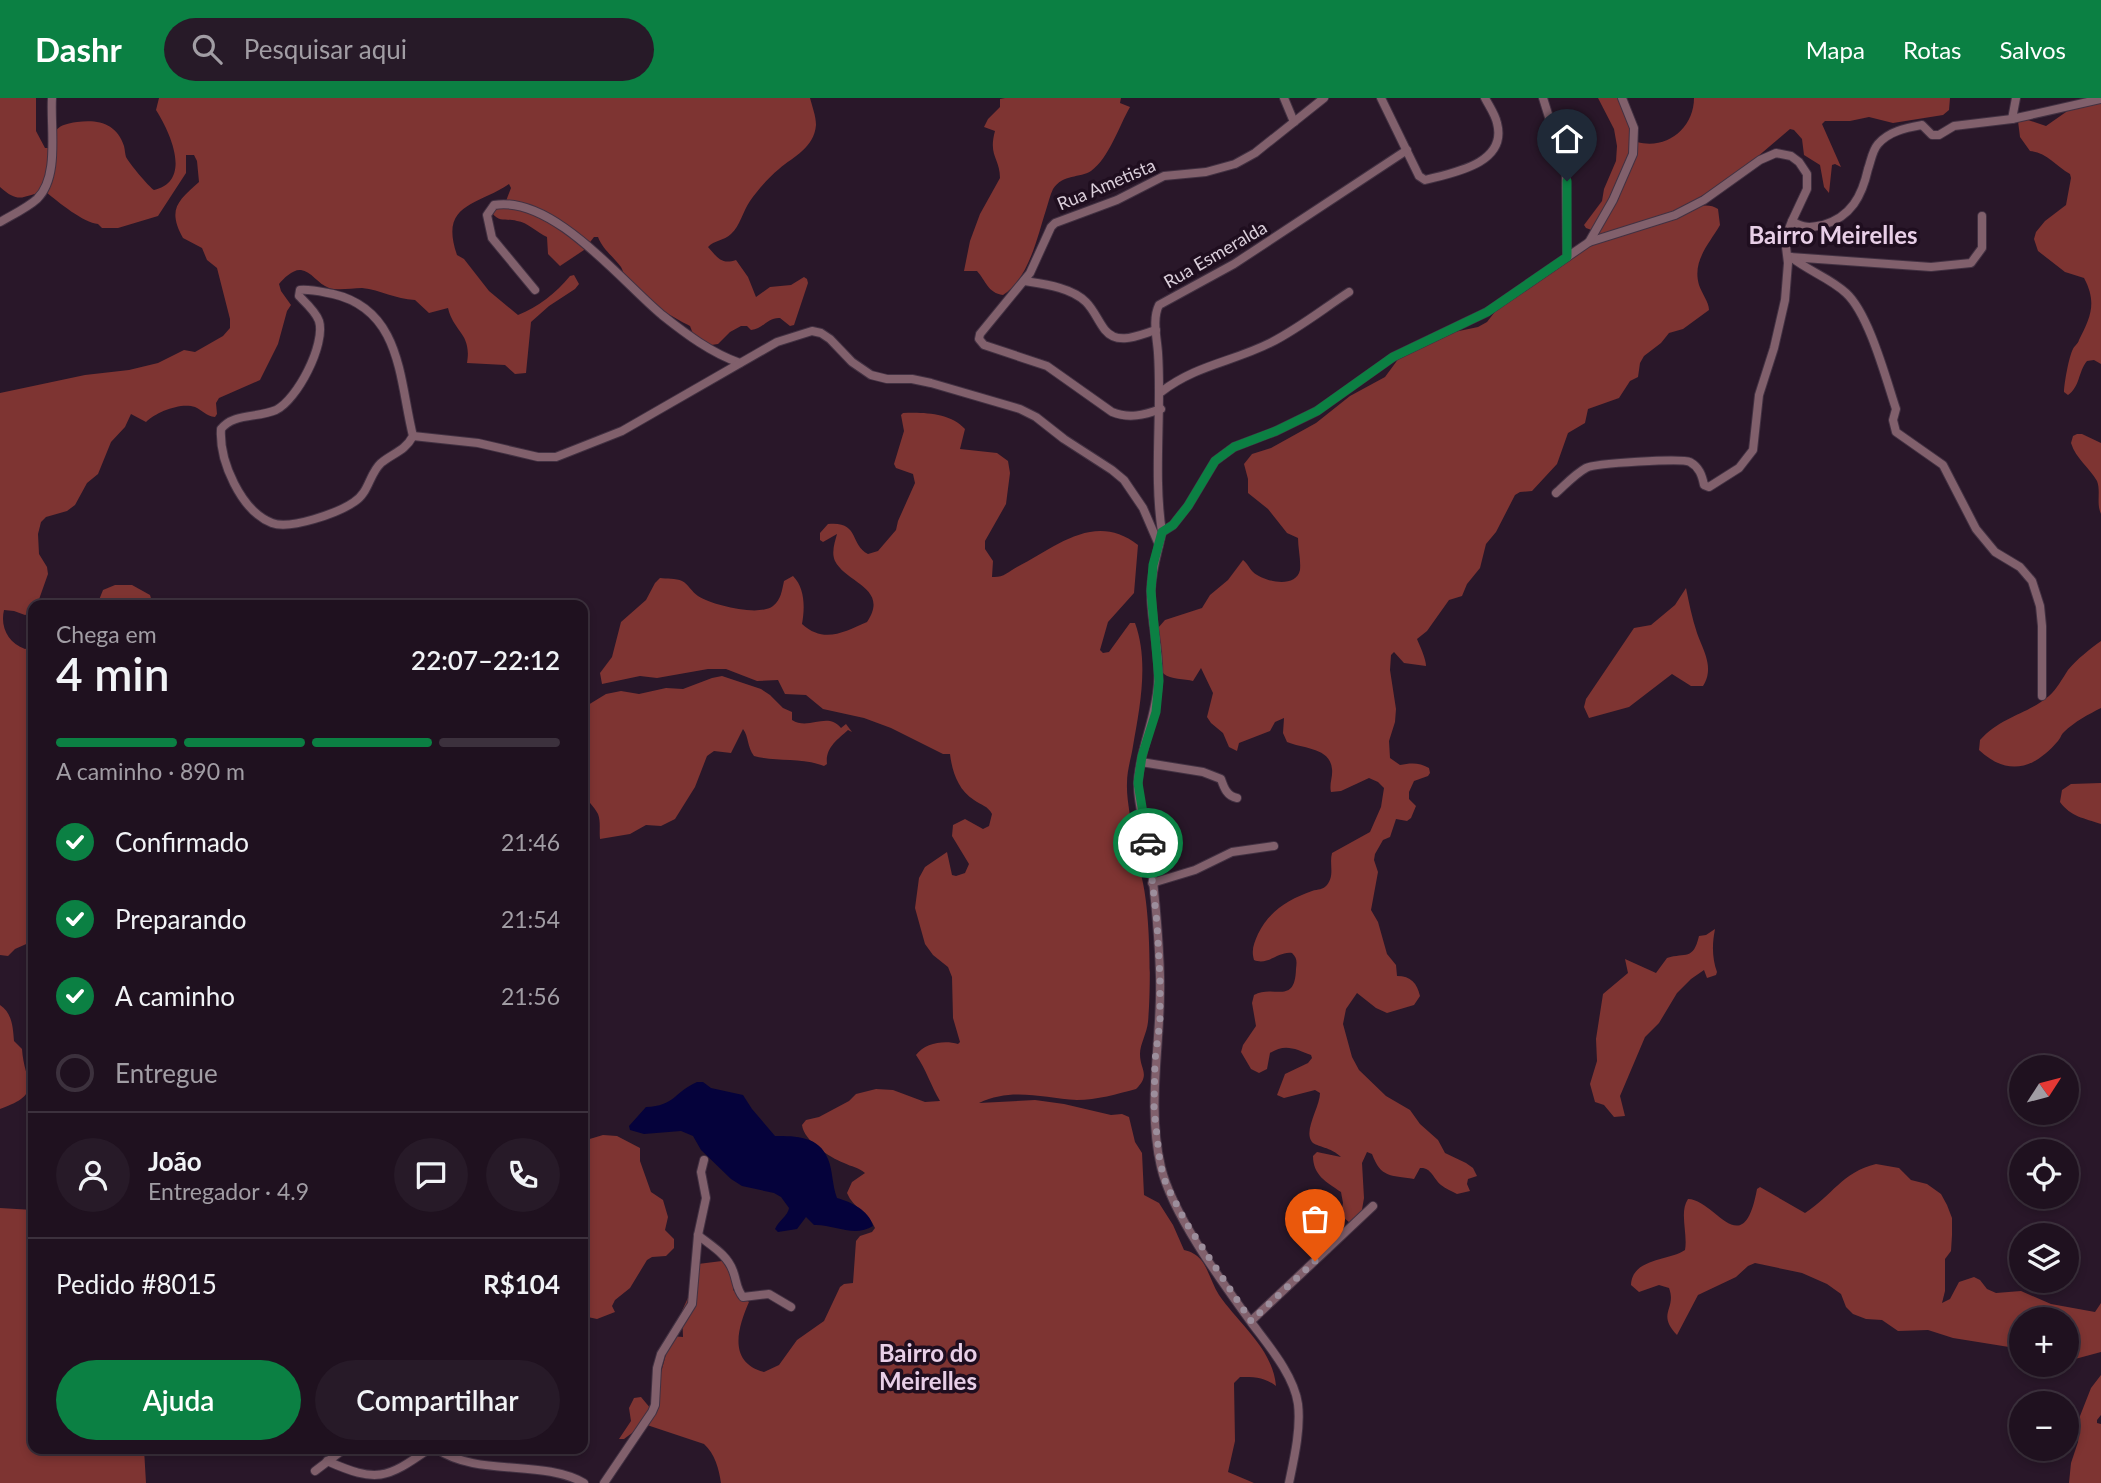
<!DOCTYPE html>
<html lang="pt">
<head>
<meta charset="utf-8">
<style>
	body { margin:0; font-family:Lato,sans-serif; background:#271a28; color:#f1f3f6; height:100vh; display:flex; flex-direction:column; font-size:26px; white-space:nowrap }
	* { box-sizing:border-box; margin:0 }
	p { font-size:23px; color:#a19da4 }
	.icon { flex:none; width:38px; height:38px; fill:none; stroke:currentColor; stroke-width:2; stroke-linecap:round; stroke-linejoin:round }
	.map { position:relative; flex:1; overflow:hidden }
	.panel { position:absolute; left:28px; top:502px; width:560px; height:854px; display:flex; flex-direction:column; background:#1f111f; border-radius:14px; box-shadow:0 4px 10px #0003,0 0 0 2px #3c313d }
	.panel>* { flex:none }
	.needle { width:46px; rotate:54deg }
	.tools { position:absolute; left:2009px; top:957px; display:grid; gap:14px }
	.tools a { display:grid; place-items:center; width:70px; height:70px; border-radius:50%; background:#1f111f; box-shadow:0 4px 10px #0003,0 0 0 2px #3c313d; font-size:35px }
	.pin { position:absolute; display:grid; place-items:center; width:60px; height:60px; color:#fff; margin:-72px -30px; border-radius:50% 50% 50% 0; rotate:-45deg; box-shadow:0 0 7px #0007 }
	.pin .icon { rotate:45deg }
	.courier { position:absolute; display:grid; place-items:center; width:70px; height:70px; margin:-35px; border:5px solid #0b8043; border-radius:50%; background:#fff; color:#222; box-shadow:0 2px 9px #0007 }
	.head em { font-style:normal; font-weight:600 }
	.head div { display:flex; flex-direction:column-reverse }
	.head { display:flex; align-items:center; justify-content:space-between; height:119px; padding:0 28px }
	h1 { font-size:46px; font-weight:600; line-height:52px }
	.bar { display:grid; grid-template-columns:repeat(4,1fr); gap:10px 7px; align-content:center; height:84px; padding:0 28px }
	.bar i { height:9px; border-radius:5px; background:#3c313d }
	.bar .current { background:#0b8043 }
	.bar p { grid-column:span 4 }
	.line { display:flex; align-items:center; gap:18px; padding:0 28px; border-top:2px solid #3c313d }
	.line div { flex:1 }
	.round { display:grid; place-items:center; flex:none; width:74px; height:74px; border-radius:37px; background:#271a28 }
	ol { padding:0 28px; list-style:none }
	li { display:flex; align-items:center; gap:21px; height:77px }
	li p { margin-inline-start:auto }
	li .icon { padding:7px; border-radius:50%; background:#0b8043; color:#fff; stroke-width:4 }
	li:last-child { color:#a19da4 }
	li i { width:38px; height:38px; border:4px solid #3c313d; border-radius:50% }
	.primary-button { display:flex; gap:14px; margin-top:auto; padding:14px 28px }
	.primary-button a { flex:1; height:80px; border-radius:42px; background:#0b8043; color:#fff; font-size:28px; font-weight:600; line-height:80px; text-align:center }
	.primary-button a+a { background:#271a28; color:#f1f3f6 }
	header { display:flex; align-items:center; gap:42px; box-sizing:border-box; height:98px; padding:0 35px; background:#0b8043; color:#fff }
	header strong { font-size:33px }
	nav { display:flex; gap:38px; margin-inline-start:auto; font-size:24px }
	.search { width:490px; height:63px; background:#271a28; display:flex; align-items:center; gap:18px; box-sizing:border-box; padding:0 24px; border-radius:38px; color:#a19da4; font-size:26px }
	.map>svg:first-child { display:block }
	.forest { fill:#7e3432 }
	.water { fill:#05023b }
	.lines { fill:none; stroke-linecap:round; stroke-linejoin:round }
	.minor-casing { stroke:#423142; stroke-width:10 }
	.minor { stroke:#81606c; stroke-width:8 }
	.done { stroke:#9c8e9c; stroke-width:7; stroke-dasharray:0 12.6 }
	.route { stroke:#0b8043; stroke-width:9 }
	.labels { text-anchor:middle; dominant-baseline:central; stroke-width:7; stroke-linejoin:round; paint-order:stroke }
	.street-label { font-size:18px; fill:#daceda; stroke:#1f0e1f }
	.district-label { font-size:24px; font-weight:bold; fill:#e8cfe7; stroke:#1f0e1f }
</style>
</head>
<body>
<header>
<strong>Dashr</strong>
<div class="search"><svg class="icon" aria-label="search" viewBox="0 0 24 24"><circle cx="10" cy="10" r="6"/><path d="M15 15l6 6"/></svg>Pesquisar aqui</div>
<nav><a>Mapa</a><a>Rotas</a><a>Salvos</a></nav>
</header>
<div class="map">
<svg width="2101" height="1385" viewBox="0 0 2101 1385">
	<rect width="100%" height="100%" fill="#291729"/>
	<!-- forest -->
	<g class="forest">
		<path d="M0 0H36V33L45 50H49C55 31 56 27 77 24 99 21 117 26 124 48 125 52 125 56 126 59 129 65 149 89 154 92 193 83 170 34 156 12L159 0H810C812 8 816 18 816 27 814 50 794 58 779 71 768 80 758 92 750 103 743 113 740 128 731 136 724 143 714 142 708 149 717 159 721 167 736 162L748 179 756 199 770 189 791 187 804 179 807 181 808 185 794 227 790 228 780 220C768 219 763 231 751 232L747 228H741L730 234 718 246 698 249 690 228C674 220 638 199 627 184 624 180 624 174 621 169 613 158 603 152 598 139H594L584 152 560 168 548 156 547 139C538 135 527 124 517 123 506 120 500 125 492 115L506 103 511 90 509 86C477 108 439 105 457 157L464 161 489 193 518 217C538 209 556 195 570 178L574 177 579 186 575 191 549 208 531 224 526 275 515 276 505 267 467 265C472 235 454 235 448 210L429 215 415 202C395 201 381 192 362 190 351 190 339 193 329 190 318 186 311 173 301 172 293 171 284 180 279 186L281 193 291 207 287 213 278 246 260 282 219 300 216 305 217 316 215 319C206 318 202 312 195 309 181 304 156 314 146 324L131 316 125 329 111 344 98 376 87 385 75 407 67 413 46 419 41 424 38 436 39 456 47 469 48 476 37 507 33 508V514L25 517 14 513 4 512C0 529 8 545 25 551L33 548V843L15 851 8 858 0 857V295L85 277 129 272 158 265 184 252 195 254 223 238 230 230V221L217 170 207 162 202 150 183 140C167 111 178 103 199 84L197 63 194 57H186V75L158 118 118 130H102L98 126C84 125 58 104 46 94 23 96 21 108 0 89Z"/>
		<path d="M1005 0H1121L1120 5 1130 9C1119 28 1109 60 1091 73 1080 80 1063 76 1053 91 1050 97 1048 106 1046 112 1037 140 1029 180 1003 197 988 195 986 183 977 173H964L970 143 980 116 1000 80C1000 60 988 58 995 33L984 29 988 21 1000 9V1Z"/>
		<path d="M1598 0H1622L1637 44C1667 52 1694 30 1694 0H1950L1949 12 1943 17 1893 25 1869 19 1850 23H1825L1822 26 1841 69 1835 66 1832 67 1829 95 1824 89 1820 67 1804 57 1802 41 1794 32 1790 31 1736 77 1661 123C1676 117 1703 100 1718 111L1720 127C1709 146 1692 163 1699 187 1702 196 1709 204 1709 212L1683 231 1669 235 1661 245 1644 258 1640 265 1638 279 1630 283 1619 300 1588 311 1585 325 1568 335 1557 366 1532 393 1520 394 1515 397 1496 434 1486 446 1480 470 1467 486 1462 498 1449 502 1427 533 1417 541C1420 548 1426 561 1426 568L1404 565 1394 554 1391 557 1390 572 1396 611 1395 624 1389 643 1390 660 1400 667C1410 665 1419 664 1429 670L1430 675 1428 678 1414 683 1409 694V701L1416 708 1411 720 1407 723 1396 721 1390 739 1383 742 1375 756 1374 762 1378 774 1371 812 1378 824 1387 856 1396 867 1397 878C1411 878 1417 885 1420 898L1414 907 1387 915 1376 910 1357 895 1346 911 1343 926 1352 959 1359 972 1386 998 1410 1012 1420 1026 1438 1042 1445 1055 1466 1065 1473 1070 1477 1078 1468 1081 1467 1086 1470 1093 1457 1096C1452 1093 1446 1091 1441 1087 1433 1080 1431 1069 1420 1070L1414 1081C1390 1077 1381 1080 1372 1056L1367 1054 1362 1065 1364 1100 1360 1123 1351 1126 1341 1117 1343 1105 1341 1094C1326 1084 1313 1077 1313 1058L1317 1054 1341 1059C1331 1049 1317 1049 1312 1044 1303 1033 1320 1009 1320 995L1315 992 1284 1000 1277 997 1285 976 1308 965 1312 960 1311 957C1296 951 1285 945 1270 955L1267 971 1259 975 1251 971 1241 954 1243 947 1256 928 1252 905 1254 897C1273 886 1295 908 1296 871 1297 863 1297 860 1292 855 1278 853 1268 868 1254 862 1251 852 1254 845 1258 836 1269 813 1289 801 1312 793 1318 791 1323 792 1327 787 1335 777 1329 766 1332 755L1370 734 1381 709 1384 690 1378 684 1369 680 1341 693 1331 694C1329 686 1333 679 1332 671 1330 649 1303 651 1287 644L1283 635 1284 620 1275 624 1270 633 1239 645 1237 653 1229 649 1223 635 1211 625 1207 619 1213 595 1201 570 1193 583C1185 581 1170 581 1164 576 1156 569 1158 541 1158 530L1165 522 1202 510 1210 497 1228 482 1243 462C1248 466 1249 470 1253 474 1264 484 1296 491 1300 472 1301 462 1298 450 1298 440L1287 435 1268 411 1248 395V381L1244 366 1252 356 1271 350 1316 325 1350 298 1385 279 1399 260 1440 237 1478 229 1487 224 1508 197 1550 176 1597 134 1586 130 1584 127 1602 103 1604 91 1616 63 1617 48 1614 31Z"/>
		<path d="M2101 0V266L2094 262 2087 263C2078 274 2080 289 2068 297L2064 294C2064 286 2069 258 2073 251 2074 248 2078 246 2079 242 2091 219 2097 204 2084 180L2065 174 2038 153 2034 141 2036 134 2045 123 2066 107 2071 80 2070 76C2056 68 2046 54 2030 53L2020 39 2018 23 2028 22 2046 28 2076 7Z"/>
		<path d="M903 315C923 314 951 315 965 331L960 351 997 355 1008 363 1010 375 1006 406 985 443V451L993 463 992 479C1003 480 1008 474 1017 469 1056 449 1095 413 1138 447L1134 495 1108 524 1100 552 1103 555 1109 554 1130 525H1135C1149 563 1140 609 1133 648 1131 661 1127 672 1127 685 1126 709 1136 731 1130 755 1153 772 1151 894 1148 924 1147 935 1140 946 1140 956 1140 972 1151 976 1136 991 1117 996 1097 1002 1077 1002 1043 1000 1012 989 979 1005L1035 1002 1064 1006 1111 1017 1122 1016 1129 1019 1135 1044 1142 1055 1144 1097 1159 1105 1173 1127 1184 1152C1192 1154 1196 1156 1202 1163 1209 1173 1212 1186 1219 1197 1239 1226 1273 1251 1276 1288 1264 1279 1255 1279 1240 1279L1234 1285 1235 1343 1228 1374 1254 1385H721C719 1371 715 1356 704 1346L644 1326 624 1341H619L631 1323 629 1310 634 1300 641 1299 651 1311 671 1238 683 1239 682 1213 691 1193 698 1166 730 1162 733 1169V1192L749 1204C738 1229 727 1264 764 1274L779 1267 797 1242 824 1223 840 1189 844 1186 853 1185 856 1143 860 1138 872 1134 875 1130C869 1115 853 1110 847 1095L852 1084 865 1075C858 1069 852 1069 844 1065 829 1059 804 1043 802 1027L806 1022 819 1019 849 1003 856 996 876 991 893 992 925 1004 940 1003C931 988 926 971 916 957 925 945 944 942 958 946L960 944 953 920 952 879 948 869 933 857 925 846 915 810 919 780 925 769 947 754 952 777 956 778 965 775 969 766 952 738 953 727 965 721 983 731 989 728 992 716C988 708 981 707 974 702 958 692 952 673 950 656H943L891 630 864 620 823 611 806 597 785 596 778 582 757 583 726 571H708L657 580 640 578 602 586 600 575 612 559 621 524 646 502 655 485 660 480C666 481 676 480 682 483 688 486 692 494 698 498 712 507 759 519 773 508 781 502 782 492 784 483L793 478C805 490 805 510 802 526 824 546 844 534 867 524 890 490 846 485 835 463 831 454 835 444 837 436L823 444 820 442V435L828 426C860 423 849 446 868 456L878 453 896 432 898 423 915 385 913 376 896 370 894 366 904 333 901 317Z"/>
		<path d="M2077 336H2082L2101 345V416C2096 405 2101 393 2097 383 2089 369 2076 361 2071 345L2073 338Z"/>
		<path d="M115 487H132L150 497 153 507H97L103 492Z"/>
		<path d="M1686 490C1689 505 1692 520 1697 535 1703 552 1715 570 1703 588H1691L1672 576 1629 609 1589 620 1584 609 1586 601 1634 530 1651 527 1675 507Z"/>
		<path d="M2101 543V610C2089 616 2074 624 2064 634 2060 638 2062 638 2058 643 2034 671 2008 679 1979 652L1980 642C2002 618 2026 617 2049 598 2057 591 2062 581 2068 572 2077 561 2090 551 2101 543Z"/>
		<path d="M722 578 761 591 770 597 783 610 792 614V622C809 633 827 613 841 630L846 626 852 634 848 632C837 642 825 650 827 666L824 668C801 659 777 664 754 658 747 649 749 639 743 631L731 655 714 653 707 658 695 689 675 721 661 728 646 727 630 736 600 741C599 733 601 724 598 716 594 708 587 703 583 695V607H588L606 596 621 593 639 596 666 590 683 591 712 580Z"/>
		<path d="M2101 685V726C2084 720 2071 719 2060 704L2062 692 2071 686Z"/>
		<path d="M1715 831C1712 846 1712 860 1717 874L1716 877 1707 880 1704 872 1691 881 1677 895 1659 925 1645 939 1620 998 1625 1018 1614 1019 1604 1007 1595 1004 1590 986 1597 963 1596 941 1603 896 1628 875 1625 861 1656 875 1667 860C1686 854 1693 863 1699 838L1706 837Z"/>
		<path d="M0 907C12 915 13 929 14 943L22 951C24 985 45 995 0 1011Z"/>
		<path d="M603 1037 617 1038 640 1050V1063L651 1094 663 1102 668 1119 665 1132 674 1141V1150L666 1158 652 1159 647 1162 630 1190 615 1202 612 1208 615 1214 597 1221 583 1218V1043Z"/>
		<path d="M1876 1066 1899 1070 1911 1082 1927 1086 1941 1096 1947 1107 1952 1120V1137L1951 1153 1945 1161V1193L1942 1205 1950 1201 1959 1184 1974 1179 1980 1182 1987 1191 1996 1195 2021 1193 2051 1206 2095 1214 2101 1205V1254L2075 1261 2076 1245 2067 1237V1222H2021V1247L2009 1249 1953 1240 1928 1232 1898 1233 1882 1222 1866 1221 1853 1216 1846 1209 1841 1196 1827 1186 1802 1175 1755 1165 1748 1168 1736 1179 1698 1197 1677 1237C1656 1215 1677 1211 1669 1190L1659 1187 1639 1194 1631 1187C1632 1160 1669 1163 1685 1152 1688 1136 1679 1114 1688 1101 1715 1101 1743 1167 1757 1091L1760 1089 1805 1115C1832 1098 1842 1074 1876 1066Z"/>
		<path d="M0 1110 33 1112V1351H144L146 1385H0Z"/>
		<path d="M2101 1277V1317L2097 1322V1325L2101 1326V1385H2069L2071 1365 2078 1344 2080 1318 2091 1290Z"/>
	</g>
	<!-- water -->
	<path class="water" d="M697 984H703L711 990 743 997 752 1011 775 1038C796 1038 819 1038 828 1061 833 1073 832 1087 837 1100 851 1104 869 1112 873 1128 854 1140 834 1126 814 1127L806 1119 797 1131 778 1134 775 1131C778 1123 788 1118 789 1110L781 1099 774 1095 742 1088 731 1081 701 1052 693 1038 681 1033 644 1036 630 1032 629 1028 646 1009C675 1008 674 994 697 984Z"/>
	<g class="lines">
		<!-- minor casing -->
		<g class="minor-casing">
			<g id="minor">
				<path d="M1284 0 1294 24"/>
				<path d="M1381 0 1419 78 1425 82C1452 75 1508 66 1497 25 1495 16 1489 8 1485 0"/>
				<path d="M1543 0 1566 74 1567 159"/>
				<path d="M2012 21 2016 0"/>
				<path d="M0 124C12 117 27 110 37 101 60 79 50 29 52 0"/>
				<path d="M1589 144 1675 117 1704 102 1760 62 1776 55 1791 58 1799 64 1807 76V91L1792 123C1803 130 1810 130 1823 127 1851 119 1862 98 1868 71 1871 63 1872 53 1878 46 1889 33 1906 30 1922 27L1932 37H1939L1954 28 2012 21 2101 1"/>
				<path d="M1790 159 1931 169 1971 165 1982 150V118"/>
				<path d="M1791 159C1808 173 1830 180 1846 195 1869 216 1886 281 1896 311L1893 322 1896 334 1943 367 1976 431 1995 454 2020 469 2032 483 2040 508 2042 528V598"/>
				<path d="M1024 183C1043 186 1071 189 1086 204 1094 212 1098 223 1105 232 1118 248 1139 237 1156 232"/>
				<path d="M300 192C311 191 322 194 333 196 402 212 399 282 413 338 405 353 393 355 381 365 369 376 369 395 354 404 338 415 290 432 272 425 241 413 219 363 221 331 233 315 258 320 276 312 297 302 326 246 319 223 316 214 306 205 299 198Z"/>
				<path d="M535 192 492 140 487 117 494 107C553 97 621 183 662 217 686 236 711 255 740 265"/>
				<path d="M1161 294C1196 267 1232 264 1270 245 1298 231 1323 211 1349 194"/>
				<path d="M1161 311C1144 317 1129 321 1112 314L1047 268 984 247 979 241 980 236 1030 175 1051 129 1055 125 1117 102 1164 78 1206 74 1235 66 1255 55 1324 0"/>
				<path d="M413 338 478 345 538 359H556L622 333 777 244 812 233 821 235 830 241 852 264 871 277 887 281H912L931 285 1020 311 1036 319 1064 341 1112 372 1124 382 1143 410 1159 447"/>
				<path d="M1556 395C1565 387 1575 376 1586 370 1595 365 1682 360 1690 364 1699 369 1702 377 1704 387L1709 389 1739 370 1753 352 1759 297 1774 250 1785 202 1788 165 1785 141 1792 123"/>
				<path d="M1162 434C1153 378 1162 314 1158 255 1157 240 1152 221 1159 207L1234 166 1407 52"/>
				<path d="M1141 664 1203 674 1221 681C1224 690 1227 698 1237 700"/>
				<path d="M1152 785 1195 772 1232 754 1274 748"/>
				<path d="M1299 1115 1327 1151"/>
				<path d="M698 1137C711 1148 727 1156 733 1173 737 1183 736 1191 743 1199L769 1196 791 1209"/>
				<path d="M1251 1223 1373 1108"/>
				<path d="M437 1351C478 1379 542 1361 584 1385"/>
				<path d="M327 1363C377 1385 386 1381 429 1351"/>
				<path d="M315 1373 344 1351"/>
				<path d="M604 1385 652 1314 655 1307 657 1270 661 1256 692 1206 698 1137 706 1100 701 1074 704 1062"/>
				<path d="M1289 1385C1294 1361 1301 1331 1298 1306 1294 1277 1268 1247 1251 1224 1222 1184 1172 1116 1161 1069 1146 1005 1162 942 1160 879 1159 838 1155 798 1150 757 1147 733 1137 708 1138 684 1140 650 1156 620 1158 586 1161 555 1150 522 1151 491 1152 471 1158 453 1162 434L1173 427 1188 408 1215 363 1234 349 1276 333 1317 313 1393 259 1487 214 1589 144 1613 102 1633 56 1634 30 1622 0"/>
			</g>
		</g>
		<!-- minor -->
		<use href="#minor" class="minor"/>
	</g>
	<g class="lines">
		<!-- done -->
		<path class="done" d="M1148 745 1157 825 1160 880V923L1155 962 1154 1011 1160 1065 1166 1086 1185 1123 1251 1223 1315 1163"/>
		<!-- route -->
		<path class="route" d="M1148 745 1138 685 1142 658 1156 614 1159 583 1151 493 1153 467 1162 434 1173 427 1188 408 1215 363 1234 349 1276 333 1317 313 1393 259 1487 214 1567 159V83"/>
	</g>
	<g class="labels">
		<!-- street labels -->
		<g class="street-label">
			<text transform="translate(1106 86) rotate(-23)">Rua Ametista</text>
			<text transform="translate(1215 156) rotate(-30)">Rua Esmeralda</text>
		</g>
		<!-- district labels -->
		<g class="district-label">
			<text x="1833" y="136">Bairro Meirelles</text>
			<text x="928" y="1254">Bairro do<tspan x="928" dy="28">Meirelles</tspan></text>
		</g>
	</g>
</svg>
<div class="tools">
<a><svg class="needle" viewBox="-14 -14 28 28"><path d="M0-13l5 13h-10z" fill="#e53935"/><path d="M0 13l5-13h-10z" fill="#a19da4"/></svg></a>
<a><svg class="icon" aria-label="locate" viewBox="0 0 24 24"><circle cx="12" cy="12" r="6"/><path d="M12 2v4M12 18v4M2 12h4M18 12h4"/></svg></a>
<a><svg class="icon" aria-label="layers" viewBox="0 0 24 24"><path d="M12 4l9 5-9 5-9-5zM3 14l9 5 9-5"/></svg></a>
<a>+</a>
<a>−</a>
</div>
<div class="pin" style="left:1315px;top:1163px;background:#ea580c"><svg class="icon" aria-label="bag" viewBox="0 0 24 24"><path d="M5 8h14l-1 12H6zM9 8a3 3 0 0 1 6 0"/></svg></div>
<div class="pin" style="left:1567px;top:83px;background:#1f2937"><svg class="icon" aria-label="home" viewBox="0 0 24 24"><path d="M3 11l9-7 9 7M6 9v11h12V9"/></svg></div>
<div class="courier" style="left:1148px;top:745px"><svg class="icon" aria-label="car" viewBox="0 0 24 24"><path d="M5 17H2v-5l4-1 3-4h7l3 4 3 1v5h-3M9 17h6M6 11h13"/><circle cx="7" cy="17" r="2"/><circle cx="17" cy="17" r="2"/></svg></div>
<section class="panel">
<div class="head"><div><h1>4 min</h1><p>Chega em</p></div><em>22:07–22:12</em></div>
<div class="bar"><i class="current"></i><i class="current"></i><i class="current"></i><i></i><p>A caminho · 890 m</p></div>
<ol>
<li><svg class="icon" aria-label="check" viewBox="0 0 24 24"><path d="M5 12l5 5 9-10"/></svg>Confirmado<p>21:46</p></li>
<li><svg class="icon" aria-label="check" viewBox="0 0 24 24"><path d="M5 12l5 5 9-10"/></svg>Preparando<p>21:54</p></li>
<li><svg class="icon" aria-label="check" viewBox="0 0 24 24"><path d="M5 12l5 5 9-10"/></svg>A caminho<p>21:56</p></li>
<li><i></i>Entregue</li>
</ol>
<div class="line" style="height:126px"><a class="round"><svg class="icon" aria-label="person" viewBox="0 0 24 24"><circle cx="12" cy="8" r="4"/><path d="M4 21q1-7 8-7t8 7"/></svg></a><div><b>João</b><p>Entregador · 4.9</p></div><a class="round"><svg class="icon" aria-label="chat" viewBox="0 0 24 24"><path d="M4 5h16v11H9l-5 4z"/></svg></a><a class="round"><svg class="icon" aria-label="phone" viewBox="0 0 24 24"><path d="M5 4h4l2 5-3 2q2 4 5 5l2-3 5 2v4C11 20 4 13 5 4z"/></svg></a></div>
<div class="line" style="height:91px"><div>Pedido #8015</div><b>R$104</b></div>
<div class="primary-button"><a>Ajuda</a><a>Compartilhar</a></div>
</section>
</div>
</body>
</html>
